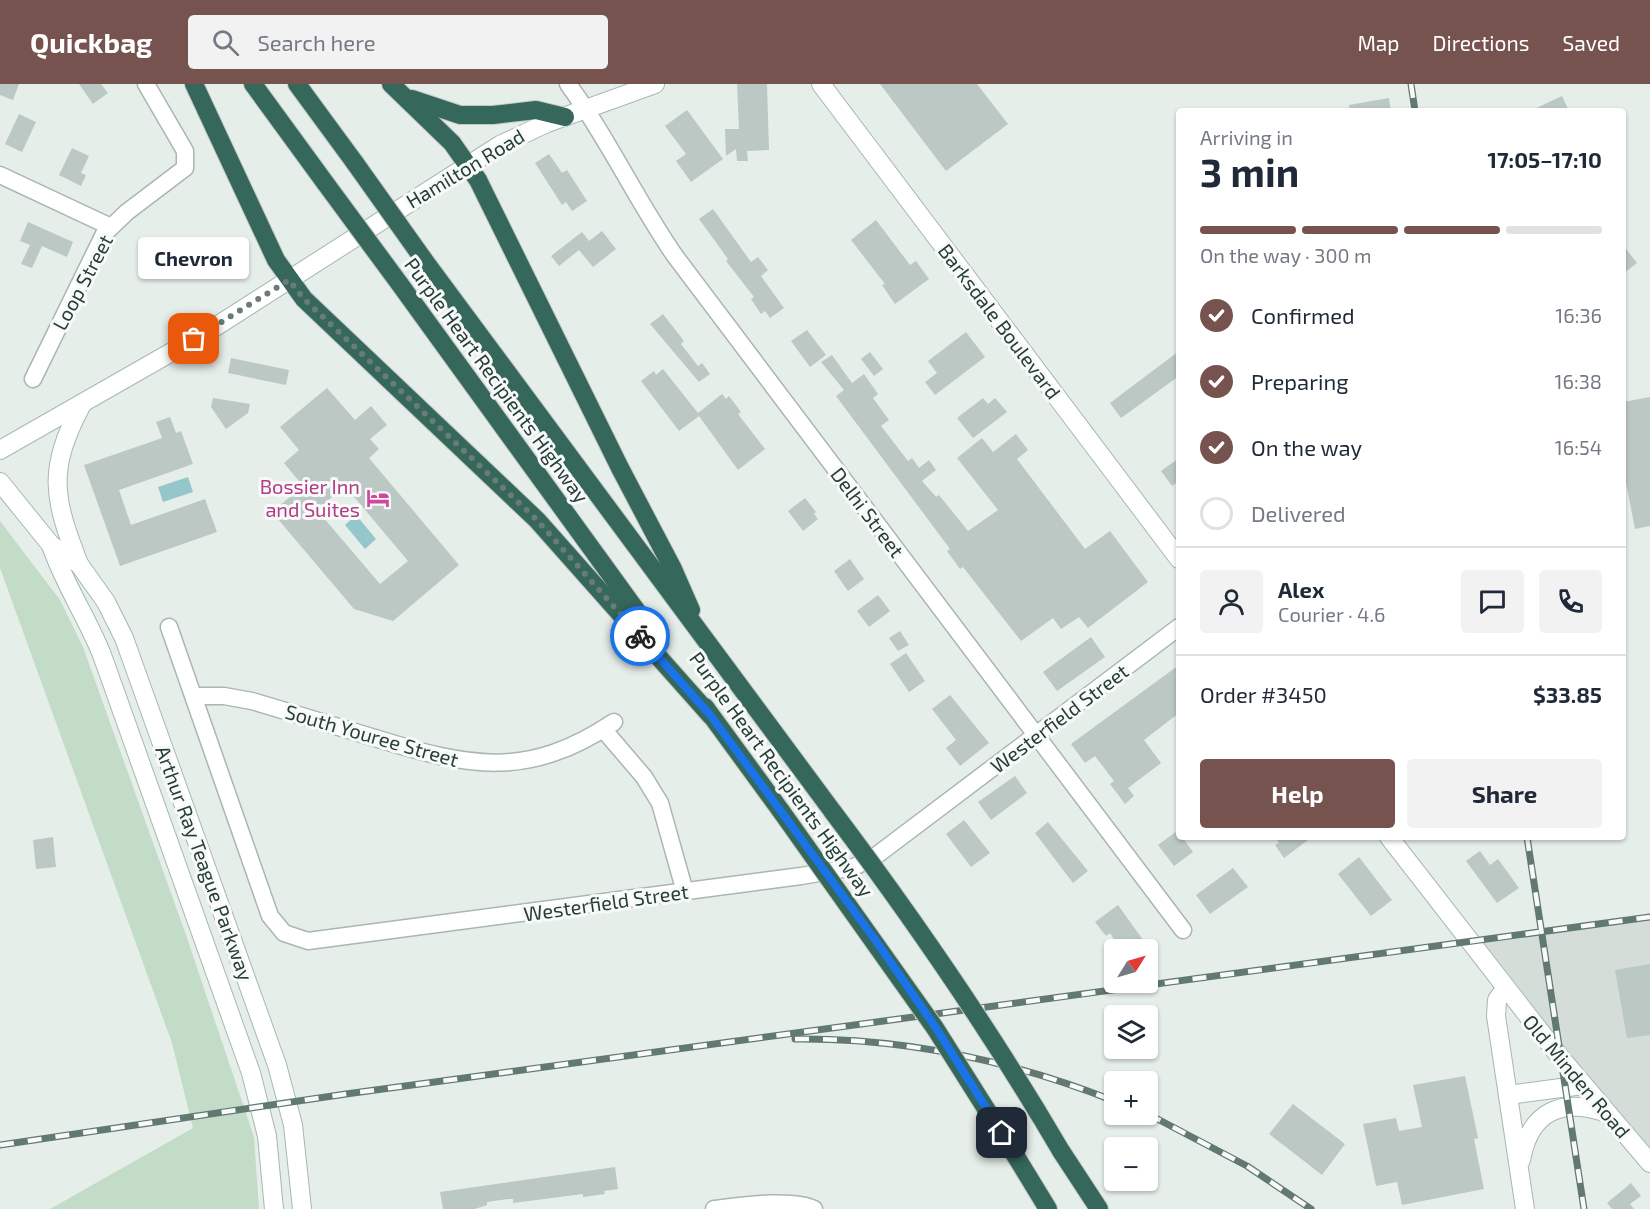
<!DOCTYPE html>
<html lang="en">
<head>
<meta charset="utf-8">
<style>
	body { margin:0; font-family:"Exo 2",sans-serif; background:#f2f2f3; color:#1f2937; height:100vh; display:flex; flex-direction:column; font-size:22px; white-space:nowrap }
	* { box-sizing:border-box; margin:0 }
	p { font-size:20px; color:#747a83 }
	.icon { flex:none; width:33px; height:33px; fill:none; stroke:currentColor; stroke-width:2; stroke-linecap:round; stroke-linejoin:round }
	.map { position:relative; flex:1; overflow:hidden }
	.sheet { position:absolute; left:1176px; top:24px; width:450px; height:732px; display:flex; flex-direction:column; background:#fff; border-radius:6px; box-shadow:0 2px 4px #0004 }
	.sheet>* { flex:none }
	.needle { width:39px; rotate:53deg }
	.tools { position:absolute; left:1104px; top:855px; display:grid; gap:12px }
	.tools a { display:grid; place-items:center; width:54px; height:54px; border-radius:6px; background:#fff; box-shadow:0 2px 4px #0004; font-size:30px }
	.pin { position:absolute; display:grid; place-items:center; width:51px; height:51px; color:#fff; margin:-26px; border-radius:12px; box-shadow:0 3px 9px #0006 }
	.courier { position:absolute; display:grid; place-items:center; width:60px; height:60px; margin:-30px; border:4px solid #1a73e8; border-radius:50%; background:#fff; color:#222; box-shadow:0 2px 8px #0007 }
	.bubble { position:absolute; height:42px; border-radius:6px; background:#fff; box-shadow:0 2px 4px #0004; font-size:20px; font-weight:700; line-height:42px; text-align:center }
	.summary em { font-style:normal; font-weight:700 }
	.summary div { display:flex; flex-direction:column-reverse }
	.summary { display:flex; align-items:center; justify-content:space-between; height:102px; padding:0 24px }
	h1 { font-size:39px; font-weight:700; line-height:45px }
	.bar { display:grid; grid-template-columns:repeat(4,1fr); gap:9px 6px; align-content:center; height:72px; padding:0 24px }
	.bar i { height:8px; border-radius:4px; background:#e0e1e3 }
	.bar .current { background:#775350 }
	.bar p { grid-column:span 4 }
	.line { display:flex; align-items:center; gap:15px; padding:0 24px; border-top:2px solid #e0e1e3 }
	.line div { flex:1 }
	.round { display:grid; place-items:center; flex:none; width:63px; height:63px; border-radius:6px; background:#f2f2f3 }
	ol { padding:0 24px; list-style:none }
	li { display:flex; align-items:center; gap:18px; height:66px }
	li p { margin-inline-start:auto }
	li .icon { padding:6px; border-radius:50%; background:#775350; color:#fff; stroke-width:4 }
	li:last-child { color:#747a83 }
	li i { width:33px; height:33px; border:3px solid #e0e1e3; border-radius:50% }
	.button { display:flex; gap:12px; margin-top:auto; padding:12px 24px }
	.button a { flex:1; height:69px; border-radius:6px; background:#775350; color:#fff; font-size:24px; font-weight:700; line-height:69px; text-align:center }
	.button a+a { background:#f2f2f3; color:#1f2937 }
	header { display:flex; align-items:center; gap:36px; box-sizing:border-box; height:84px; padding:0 30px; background:#775350; color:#fff }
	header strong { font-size:28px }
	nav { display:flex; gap:33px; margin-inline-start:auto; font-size:21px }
	.search { width:420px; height:54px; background:#f2f2f3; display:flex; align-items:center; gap:15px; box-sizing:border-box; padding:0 21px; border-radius:6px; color:#747a83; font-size:22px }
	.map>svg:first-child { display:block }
	.built { fill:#d5ddd9 }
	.green { fill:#c2dcc8 }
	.water { fill:#95c6cc }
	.building { fill:#bcc8c3; fill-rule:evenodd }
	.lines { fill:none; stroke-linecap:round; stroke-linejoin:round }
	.street-casing { stroke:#a9b6b1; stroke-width:19 }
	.secondary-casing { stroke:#a6b8b1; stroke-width:20 }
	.highway-casing { stroke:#c3c9c7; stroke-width:20 }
	.street { stroke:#fff; stroke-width:16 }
	.secondary { stroke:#fff; stroke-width:18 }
	.highway { stroke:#36675b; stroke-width:18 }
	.rail-casing { stroke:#627972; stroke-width:7 }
	.rail { stroke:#f7faf8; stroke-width:4.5; stroke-dasharray:14; stroke-linecap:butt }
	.highway-bridge-casing { stroke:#c3c9c7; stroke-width:20; stroke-linecap:butt }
	.highway-bridge { stroke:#36675b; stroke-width:18 }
	.done { stroke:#6a7c76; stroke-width:6; stroke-dasharray:0 10.8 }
	.route { stroke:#1a73e8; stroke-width:8 }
	.labels { text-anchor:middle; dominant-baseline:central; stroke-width:6; stroke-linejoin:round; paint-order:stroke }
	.street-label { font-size:20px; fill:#273e37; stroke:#f7faf8 }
	.hotel-label { font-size:20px; fill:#b23c85; stroke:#f7faf8; text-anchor:end }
</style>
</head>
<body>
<header>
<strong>Quickbag</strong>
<div class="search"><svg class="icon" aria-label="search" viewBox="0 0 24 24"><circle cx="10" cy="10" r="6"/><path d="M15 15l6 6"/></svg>Search here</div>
<nav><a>Map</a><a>Directions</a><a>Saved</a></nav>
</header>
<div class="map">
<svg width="1650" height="1125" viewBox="0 0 1650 1125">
	<rect width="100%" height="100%" fill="#e6eeea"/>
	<!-- built -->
	<path class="built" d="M1650 833V1079L1468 856Z"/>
	<!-- green -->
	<path class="green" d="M0 437 60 516 83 563 186 851 254 1053 259 1125H50L193 1044 172 959 0 484Z"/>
	<!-- water -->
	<g class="water">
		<path d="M188 393 193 408 163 418 158 403Z"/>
		<path d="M356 431 376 455 365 465 345 441Z"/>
	</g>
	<!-- building -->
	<g class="building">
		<path d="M0 0H19L13 16 0 11Z"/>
		<path d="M79 0H101L108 9 93 20Z"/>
		<path d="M737 0H767L769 66 747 67 748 77H737L736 65 726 72 725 45H739Z"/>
		<path d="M880 0H977L1008 40 946 87Z"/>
		<path d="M1562 12 1569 27H1530Z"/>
		<path d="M1389 14 1391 27H1350L1349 21Z"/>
		<path d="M687 26 723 75 691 98 676 77 686 70 665 42Z"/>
		<path d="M19 30 36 38 22 68 5 60Z"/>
		<path d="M72 64 89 72 81 89 86 91 81 102 59 91Z"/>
		<path d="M549 70 562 89 567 86 587 117 572 127 566 118 562 121 535 79Z"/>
		<path d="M713 125 751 178 758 173 768 186 761 192 784 224 770 234 765 227 761 230 751 215 754 213 726 177 728 175 699 135Z"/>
		<path d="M876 136 910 181 916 177 929 195 895 220 882 201 885 200 851 156Z"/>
		<path d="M28 138 73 158 67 173 42 162 32 184 21 180 30 161 20 157Z"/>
		<path d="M602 147 616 165 593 183 579 166 559 182 551 172 582 148 589 157Z"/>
		<path d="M1623 161 1637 179 1623 190Z"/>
		<path d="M663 230 684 257 681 260 698 282 702 279 710 290 699 298 650 240Z"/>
		<path d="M807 246 826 271 810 283 791 257Z"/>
		<path d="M966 248 985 273 935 311 925 298 937 289 928 277Z"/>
		<path d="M1179 267V292L1121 334 1110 319Z"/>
		<path d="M870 268 883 285 874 292 861 275Z"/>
		<path d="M832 271 852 299 864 290 878 310 873 314 889 336 881 342 908 377 912 374 919 384 929 376 936 386 922 397 936 413 939 411 968 447 998 426 957 374 982 354 993 368 1016 350 1028 366 1017 375 1085 465 1110 447 1148 498 1088 544 1079 533 1061 545 1053 534 1021 557 963 483 960 485 947 467 950 465 836 312 844 306 821 278Z"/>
		<path d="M231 274 289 286 286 301 228 289Z"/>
		<path d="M663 285 698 329 722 310 726 315 729 312 741 328 738 330 765 365 738 386 699 332 679 347 641 297 654 287 656 291Z"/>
		<path d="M327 304 355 336 371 322 387 341 370 355 379 365 369 374 459 481 393 537 354 525 272 428 303 402 284 379 299 366 280 343ZM345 402 408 477 380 500 317 426Z"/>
		<path d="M1650 313V442L1635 445 1623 383V318Z"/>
		<path d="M213 314 250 320 248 329 226 345 211 323Z"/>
		<path d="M983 314 988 320 995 314 1007 328 973 354 957 334Z"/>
		<path d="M170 333 176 349 181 347 193 380 119 406 131 441 205 415 217 448 120 482 84 381 162 354 156 338Z"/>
		<path d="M1179 374V397L1172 402 1161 387Z"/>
		<path d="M805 414 816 428 814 430 818 435 803 447 788 427Z"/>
		<path d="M850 475 864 495 848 507 834 487Z"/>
		<path d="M878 511 890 527 869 543 857 527Z"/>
		<path d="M900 547 909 561 898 567 889 554Z"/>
		<path d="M1091 553 1105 573 1057 607 1043 588Z"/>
		<path d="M906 569 925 597 909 608 890 580Z"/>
		<path d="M1179 581V629L1144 656 1161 679 1128 704 1134 712 1125 720 1110 700 1114 697 1095 672 1085 679 1071 660Z"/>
		<path d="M950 611 989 659 960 682 946 664 956 656 932 625Z"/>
		<path d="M1015 692 1027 709 991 736 978 718Z"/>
		<path d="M964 736 990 769 971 783 946 750Z"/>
		<path d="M1048 738 1088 787 1073 799 1035 749Z"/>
		<path d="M1177 747 1179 753H1182L1193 768 1174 782 1158 761Z"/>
		<path d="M53 753 56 783 36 785 33 756Z"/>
		<path d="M1275 753H1312L1284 774 1275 761 1279 759Z"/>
		<path d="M1480 767 1490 781 1498 775 1519 804 1497 819 1466 777Z"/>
		<path d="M1359 773 1392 816 1371 832 1338 790Z"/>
		<path d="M1233 784 1248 803 1210 830 1196 811Z"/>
		<path d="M1118 821 1143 856 1131 866H1121L1110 849 1106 852 1095 838Z"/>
		<path d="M1650 880V951L1627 954 1615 886Z"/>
		<path d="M1465 992 1478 1054 1474 1055 1484 1105 1402 1121 1397 1098 1376 1102 1363 1040 1396 1034 1399 1047 1422 1043 1413 1001Z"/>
		<path d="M1293 1020 1345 1060 1322 1091 1269 1050Z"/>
		<path d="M615 1083 618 1105 604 1107 605 1110 583 1113V1110L513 1119V1115H508L487 1118V1121L475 1125H443L440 1108Z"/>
		<path d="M1631 1099 1641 1112 1630 1120 1634 1125H1612L1607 1119Z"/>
	</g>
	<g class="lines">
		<!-- street casing -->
		<g class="street-casing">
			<g id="street">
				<path d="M568 0C608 54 636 116 675 172L1183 846"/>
				<path d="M0 91 111 143"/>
				<path d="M33 295 104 150 127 128 185 84V67L146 0"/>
				<path d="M169 543 270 832 284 849 308 857 801 792 854 783 877 771 1179 543"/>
				<path d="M194 612H224L252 617C293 629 334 642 375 654 469 683 527 696 614 638"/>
				<path d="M603 645 644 693 660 719 685 808"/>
				<path d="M714 1125C738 1122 793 1114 814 1125"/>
			</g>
		</g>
		<!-- secondary casing -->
		<g class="secondary-casing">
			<g id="secondary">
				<path d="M821 0 1179 475"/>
				<path d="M0 366 212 245 500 61 547 39 655 0"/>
				<path d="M0 398 51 461 79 480 106 518 124 554 277 981 293 1041 302 1125"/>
				<path d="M51 461C64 500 87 533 102 571L251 989 267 1052 274 1125"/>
				<path d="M79 480C53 413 47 386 82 320"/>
				<path d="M1389 753 1560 973 1650 1079"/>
				<path d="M1505 905 1497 916 1496 932 1525 1125"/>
				<path d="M1508 1011 1583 1001"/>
				<path d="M1521 1076C1530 1027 1562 1013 1607 1029"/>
			</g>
		</g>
		<!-- highway casing -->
		<g class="highway-casing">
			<g id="highway">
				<path d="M194 0 276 176 304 215 537 436 711 632"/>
				<path d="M253 0 326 100"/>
				<path d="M297 0 355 79"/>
				<path d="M391 0 452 59 478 96 620 384 673 485 691 526"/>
				<path d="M412 15 460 31H493L536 26 565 33"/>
				<path d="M424 176 833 728"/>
				<path d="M399 199 660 559"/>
				<path d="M705 623 781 727"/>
				<path d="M1012 1066 1048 1125"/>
				<path d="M1061 1067 1099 1125"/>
			</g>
		</g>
		<!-- street -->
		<use href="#street" class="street"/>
		<!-- secondary -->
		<use href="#secondary" class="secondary"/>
		<!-- highway -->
		<use href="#highway" class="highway"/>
		<!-- rail casing -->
		<g class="rail-casing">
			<g id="rail">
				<path d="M1411 0 1415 27"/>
				<path d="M1527 753 1584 1125"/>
				<path d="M795 955C904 954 1013 977 1114 1017"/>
				<path d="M1148 1030 1247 1082 1311 1125"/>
				<path d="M0 1061 346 1010 1650 833"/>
			</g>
		</g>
		<!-- rail -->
		<use href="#rail" class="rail"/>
		<!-- highway-bridge casing -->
		<g class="highway-bridge-casing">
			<g id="highway-bridge">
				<path d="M355 79 424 176"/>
				<path d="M326 100 399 199"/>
				<path d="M781 727 935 944 1012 1066"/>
				<path d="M833 728C915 837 992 949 1061 1067"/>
			</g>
		</g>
		<!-- highway-bridge -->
		<use href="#highway-bridge" class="highway-bridge"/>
	</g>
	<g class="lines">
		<!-- done -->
		<path class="done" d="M194 255 289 196 304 215 537 436 640 552"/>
		<!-- route -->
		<path class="route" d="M640 552 711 632 876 857 936 944 1002 1049"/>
	</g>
	<!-- icons -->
	<defs>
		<g id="hotel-bare" transform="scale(1.8)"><path d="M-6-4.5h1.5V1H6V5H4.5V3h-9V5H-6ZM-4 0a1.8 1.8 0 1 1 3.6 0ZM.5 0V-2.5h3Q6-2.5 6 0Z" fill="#d1479c" stroke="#f7faf8" stroke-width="2.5" paint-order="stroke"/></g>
	</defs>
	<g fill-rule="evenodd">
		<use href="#hotel-bare" x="378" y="414"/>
	</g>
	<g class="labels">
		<!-- street labels -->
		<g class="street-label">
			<text transform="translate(465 84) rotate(-31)">Hamilton Road</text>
			<text transform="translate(82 198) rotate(-62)">Loop Street</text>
			<text transform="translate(1000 237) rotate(53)">Barksdale Boulevard</text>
			<text transform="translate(497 296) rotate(54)">Purple Heart Recipients Highway</text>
			<text transform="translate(868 428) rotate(53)">Delhi Street</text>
			<text transform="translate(1059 634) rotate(-37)">Westerfield Street</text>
			<text transform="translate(372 651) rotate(16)">South Youree Street</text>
			<text transform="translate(782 690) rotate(54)">Purple Heart Recipients Highway</text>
			<text transform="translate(205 779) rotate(70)">Arthur Ray Teague Parkway</text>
			<text transform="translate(606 818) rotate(-8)">Westerfield Street</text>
			<text transform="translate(1577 992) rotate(50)">Old Minden Road</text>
		</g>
		<!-- hotel labels -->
		<g class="hotel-label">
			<text x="360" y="402">Bossier Inn<tspan x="360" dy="23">and Suites</tspan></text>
		</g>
	</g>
</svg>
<div class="tools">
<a><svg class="needle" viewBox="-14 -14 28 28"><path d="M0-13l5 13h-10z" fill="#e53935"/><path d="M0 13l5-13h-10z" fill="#747a83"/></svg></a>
<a><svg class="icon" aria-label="layers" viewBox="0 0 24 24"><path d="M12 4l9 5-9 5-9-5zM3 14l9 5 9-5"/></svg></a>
<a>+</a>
<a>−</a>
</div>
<div class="pin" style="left:194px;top:255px;background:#ea580c"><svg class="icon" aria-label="bag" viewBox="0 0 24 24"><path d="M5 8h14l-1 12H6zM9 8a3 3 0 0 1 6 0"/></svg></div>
<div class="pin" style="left:1002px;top:1049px;background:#1f2937"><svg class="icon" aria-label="home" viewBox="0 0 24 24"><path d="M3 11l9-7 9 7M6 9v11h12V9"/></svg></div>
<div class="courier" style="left:640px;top:552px"><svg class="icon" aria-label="bike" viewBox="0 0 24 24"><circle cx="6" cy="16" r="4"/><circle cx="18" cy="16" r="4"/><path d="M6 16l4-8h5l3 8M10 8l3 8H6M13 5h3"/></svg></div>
<div class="bubble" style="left:138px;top:153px;width:111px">Chevron</div>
<section class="sheet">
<div class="summary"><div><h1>3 min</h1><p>Arriving in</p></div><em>17:05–17:10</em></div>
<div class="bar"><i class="current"></i><i class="current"></i><i class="current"></i><i></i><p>On the way · 300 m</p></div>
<ol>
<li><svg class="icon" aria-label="check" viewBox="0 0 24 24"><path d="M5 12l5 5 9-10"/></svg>Confirmed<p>16:36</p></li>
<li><svg class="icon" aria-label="check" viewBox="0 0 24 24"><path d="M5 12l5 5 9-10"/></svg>Preparing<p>16:38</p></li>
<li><svg class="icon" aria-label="check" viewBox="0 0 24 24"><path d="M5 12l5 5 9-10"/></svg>On the way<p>16:54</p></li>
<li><i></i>Delivered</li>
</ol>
<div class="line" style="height:108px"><a class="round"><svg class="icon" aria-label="person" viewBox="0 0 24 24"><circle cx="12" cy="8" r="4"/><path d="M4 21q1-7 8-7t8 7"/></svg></a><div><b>Alex</b><p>Courier · 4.6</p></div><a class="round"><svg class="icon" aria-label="chat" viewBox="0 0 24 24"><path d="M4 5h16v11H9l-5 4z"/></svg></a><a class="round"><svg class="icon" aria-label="phone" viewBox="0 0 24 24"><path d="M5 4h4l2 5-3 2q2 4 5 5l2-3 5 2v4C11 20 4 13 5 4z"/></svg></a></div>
<div class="line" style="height:78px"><div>Order #3450</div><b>$33.85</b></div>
<div class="button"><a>Help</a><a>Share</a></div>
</section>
</div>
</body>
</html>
